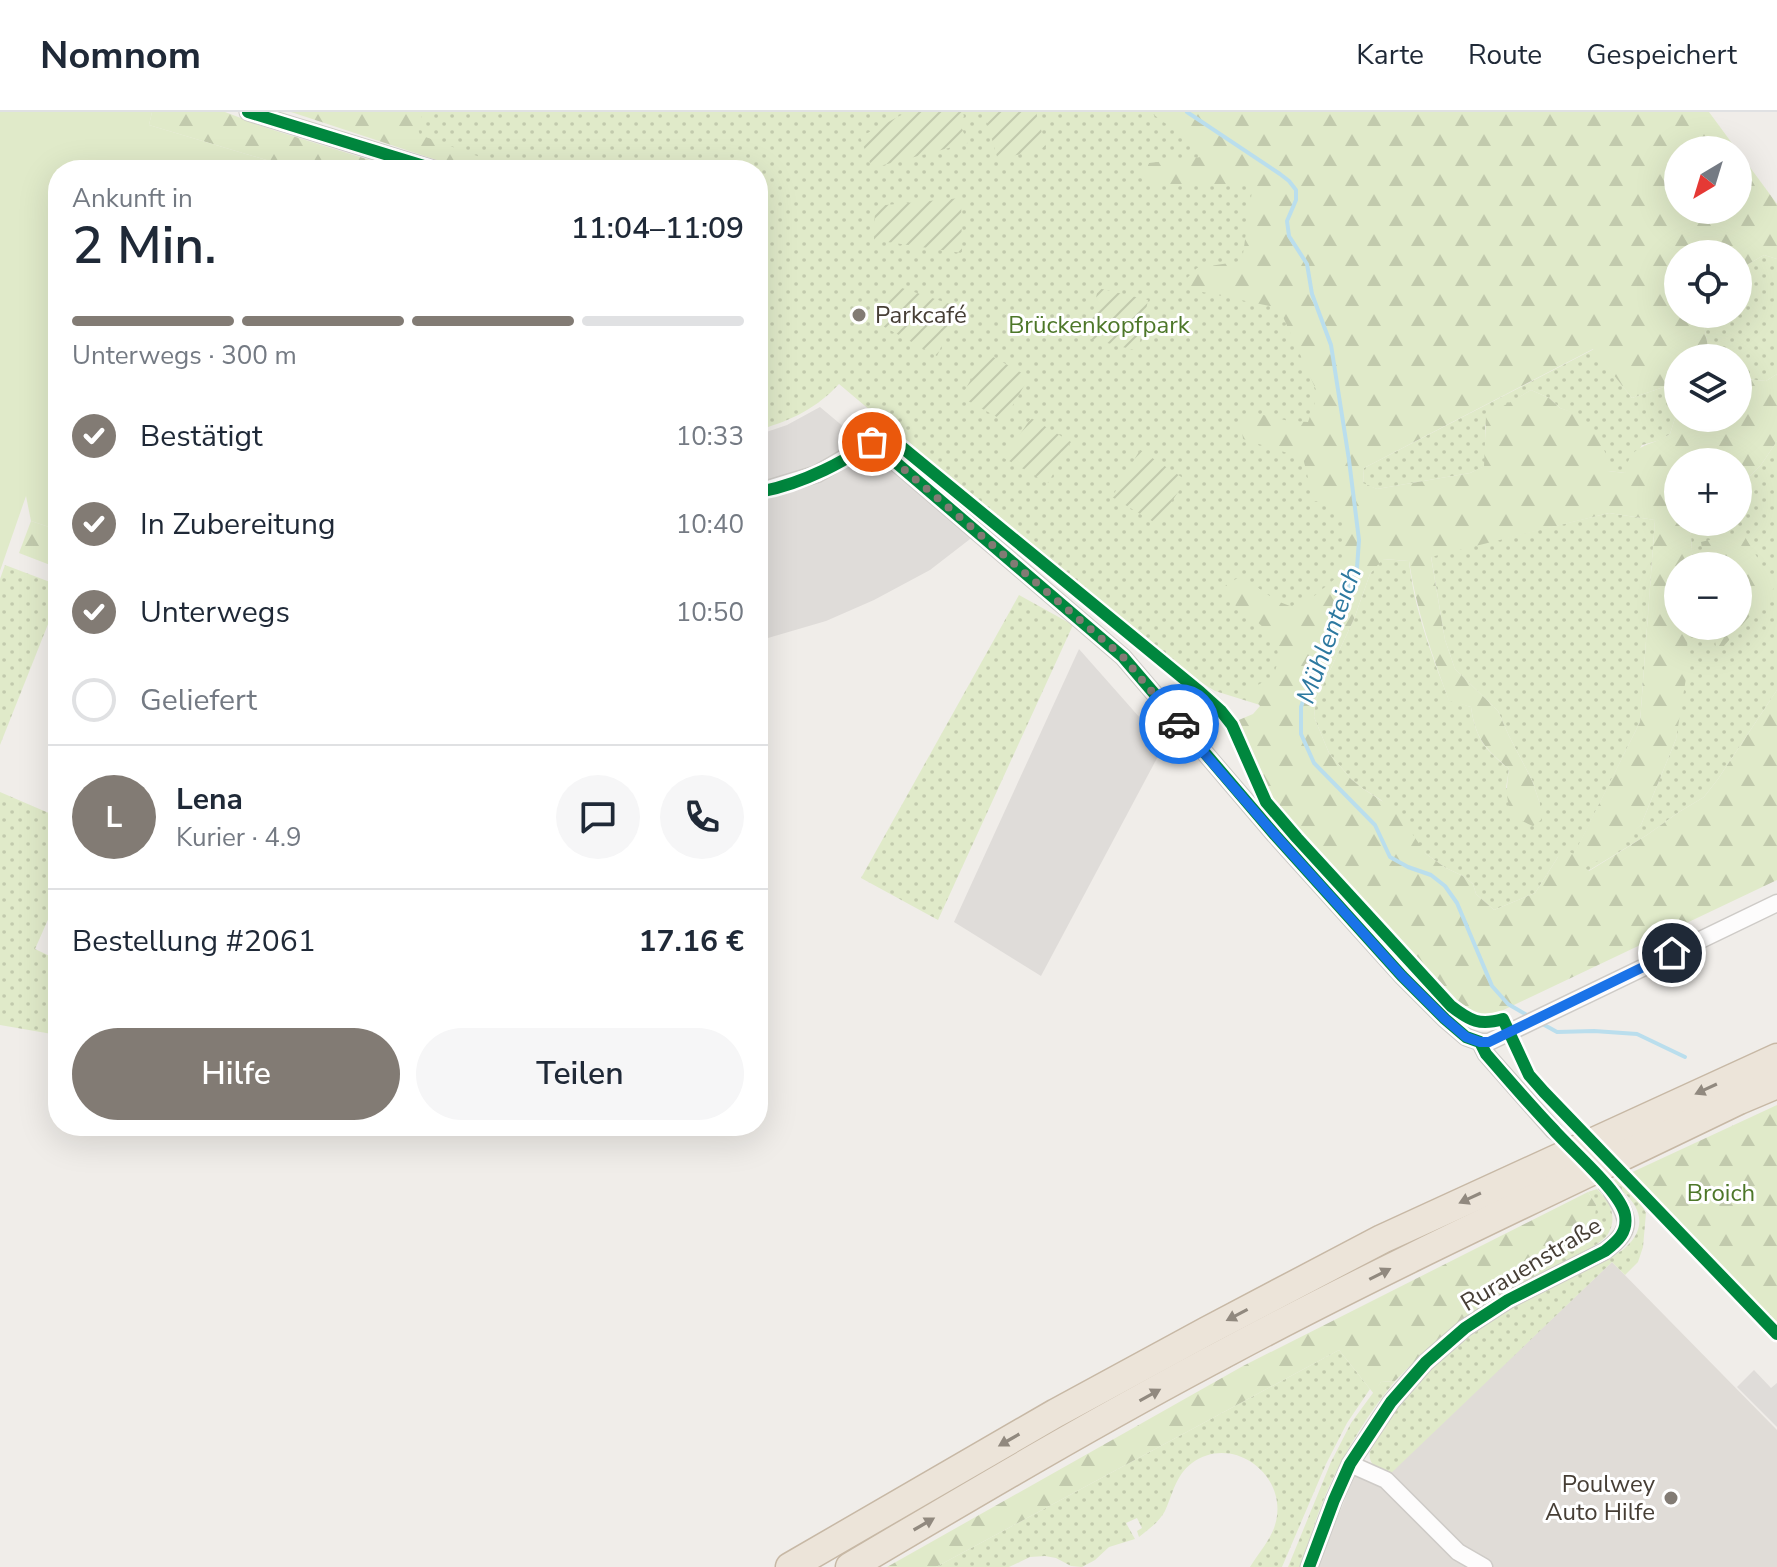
<!DOCTYPE html>
<html lang="de">
<head>
<meta charset="utf-8">
<style>
	body { margin:0; font-family:"Nunito Sans",sans-serif; background:#f6f6f7; color:#1f2937; height:100vh; display:flex; flex-direction:column; font-size:30px; white-space:nowrap }
	* { box-sizing:border-box; margin:0 }
	p { font-size:26px; color:#747a83 }
	.icon { flex:none; width:44px; height:44px; fill:none; stroke:currentColor; stroke-width:2; stroke-linecap:round; stroke-linejoin:round }
	.map { position:relative; flex:1; overflow:hidden }
	.details { position:absolute; left:48px; top:48px; width:720px; height:976px; display:flex; flex-direction:column; background:#fff; border-radius:32px; box-shadow:0 8px 32px #0002 }
	.details>* { flex:none }
	.needle { width:52px; rotate:218deg }
	.tools { position:absolute; left:1664px; top:24px; display:grid; gap:16px }
	.tools a { display:grid; place-items:center; width:88px; height:88px; border-radius:50%; background:#fff; box-shadow:0 8px 32px #0002; font-size:40px }
	.pin { position:absolute; display:grid; place-items:center; width:68px; height:68px; color:#fff; margin:-34px; border:4px solid #fff; border-radius:50%; box-shadow:0 2px 8px #0007 }
	.courier { position:absolute; display:grid; place-items:center; width:80px; height:80px; margin:-40px; border:6px solid #1a73e8; border-radius:50%; background:#fff; color:#222; box-shadow:0 2px 10px #0007 }
	.head em { font-style:normal; font-weight:600 }
	.head div { display:flex; flex-direction:column-reverse }
	.head { display:flex; align-items:center; justify-content:space-between; height:136px; padding:0 24px }
	h1 { font-size:52px; font-weight:600; line-height:60px }
	.bar { display:grid; grid-template-columns:repeat(4,1fr); gap:12px 8px; align-content:center; height:96px; padding:0 24px }
	.bar i { height:10px; border-radius:6px; background:#e0e1e3 }
	.bar .selected { background:#827b74 }
	.bar p { grid-column:span 4 }
	.line { display:flex; align-items:center; gap:20px; padding:0 24px; border-top:2px solid #e0e1e3 }
	.line div { flex:1 }
	.round { display:grid; place-items:center; flex:none; width:84px; height:84px; border-radius:42px; background:#f6f6f7 }
	ol { padding:0 24px; list-style:none }
	li { display:flex; align-items:center; gap:24px; height:88px }
	li p { margin-inline-start:auto }
	li .icon { padding:8px; border-radius:50%; background:#827b74; color:#fff; stroke-width:4 }
	li:last-child { color:#747a83 }
	li i { width:44px; height:44px; border:4px solid #e0e1e3; border-radius:50% }
	.cta { display:flex; gap:16px; margin-top:auto; padding:16px 24px }
	.cta a { flex:1; height:92px; border-radius:48px; background:#827b74; color:#fff; font-size:32px; font-weight:600; line-height:92px; text-align:center }
	.cta a+a { background:#f6f6f7; color:#1f2937 }
	header { display:flex; align-items:center; gap:48px; box-sizing:border-box; height:112px; padding:0 40px; background:#fff; border-bottom:2px solid #e0e1e3 }
	header strong { font-size:38px }
	nav { display:flex; gap:44px; margin-inline-start:auto; font-size:28px }
	.map>svg:first-child { display:block }
	.industrial { fill:#e0dcd7 }
	.grass { fill:url(#grass-dots) }
	.forest { fill:url(#forest-firs); fill-rule:evenodd }
	.garden { fill:url(#garden-furrows) }
	.pitch { fill:#e0eac9 }
	.parking { fill:#dfdcd9 }
	.lines { fill:none; stroke-linecap:round; stroke-linejoin:round }
	.stream { stroke:#badeed; stroke-width:4 }
	.street-tunnel { stroke:#cecac5; stroke-width:16; stroke-dasharray:16 8; stroke-linecap:butt }
	.street-casing { stroke:#cecbc7; stroke-width:19 }
	.highway-casing { stroke:#c7b8a5; stroke-width:31 }
	.street { stroke:#fdfcfc; stroke-width:16 }
	.highway { stroke:#ece4d9; stroke-width:28 }
	.cycleway-casing { stroke:#fff; stroke-width:17 }
	.cycleway { stroke:#00873e; stroke-width:12 }
	.oneway { fill:#91897f }
	.done { stroke:#827b74; stroke-width:8; stroke-dasharray:0 14.4 }
	.route { stroke:#1a73e8; stroke-width:10 }
	.poi-dot { fill:#827b74; stroke:#fff; stroke-width:3 }
	.labels { text-anchor:middle; dominant-baseline:central; stroke-width:6; stroke-linejoin:round; paint-order:stroke }
	.poi-label { font-size:24px; fill:#463e35; stroke:#fff; text-anchor:start }
	.park-label { font-size:24px; fill:#4d7729; stroke:#fff }
	.street-label { font-size:24px; fill:#463e35; stroke:#fff }
	.water-label { font-size:26px; font-style:italic; fill:#2d79a0; stroke:#fff }
</style>
</head>
<body>
<header>
<strong>Nomnom</strong>
<nav><a>Karte</a><a>Route</a><a>Gespeichert</a></nav>
</header>
<div class="map">
<svg width="1777" height="1455" viewBox="0 0 1777 1455">
	<defs>
		<pattern id="grass-dots" width="8" height="8" patternUnits="userSpaceOnUse" patternTransform="scale(2)"><rect width="8" height="8" fill="#e0eac9"/><path d="M2 2h.1M6 6h.1" fill="none" stroke="#c2caad" stroke-width="1.8" stroke-linecap="round"/></pattern>
		<pattern id="forest-firs" width="22" height="20" patternUnits="userSpaceOnUse" patternTransform="scale(2)"><rect width="22" height="20" fill="#e0eac9"/><path d="M5 1l3.5 6h-7zM16 11l3.5 6h-7z" fill="#c2caad"/></pattern>
		<pattern id="garden-furrows" width="10" height="10" patternUnits="userSpaceOnUse" patternTransform="scale(2)"><rect width="10" height="10" fill="#e0eac9"/><path d="M-1 1l2-2M0 10L10 0M9 11l2-2" fill="none" stroke="#c2caad"/></pattern>
	</defs>
	<rect width="100%" height="100%" fill="#f0ede9"/>
	<!-- industrial -->
	<path class="industrial" d="M1612 1150 1777 1318V1455H1317L1355 1363 1378 1372Z"/>
	<!-- grass -->
	<g class="grass">
		<path d="M307 0H1195L1293 59 1359 432 1305 565 1260 593 1215 579 1199 569 1104 495 839 272C816 297 790 309 758 318V58H461L463 52Z"/>
		<path d="M1764 143 1777 147V262L1766 269 1738 266V246H1710L1702 202H1738V158Z"/>
		<path d="M1594 237 1632 286 1678 270 1676 303 1670 322 1661 328 1642 333 1625 361 1608 359 1578 303 1560 296 1549 286 1531 278 1510 291 1485 313V354L1470 361 1377 377 1363 372 1364 356Z"/>
		<path d="M1777 329V578L1718 667 1704 685 1679 700 1647 723 1588 759 1583 756 1641 713 1676 627 1688 514H1738V454H1693L1690 410H1738V376L1761 353Z"/>
		<path d="M1609 401 1655 408 1640 610 1574 743 1558 745 1535 781 1494 798 1476 782 1473 772 1463 764 1446 756 1426 742 1381 688 1362 676 1351 667 1329 641 1314 605 1316 588 1354 507 1370 462 1382 447 1409 449C1414 497 1432 544 1449 588L1471 595C1476 628 1485 637 1509 657L1506 676 1540 692 1532 668 1509 624 1498 599 1455 557 1445 528 1431 444Z"/>
		<path d="M5 453 58 473V487L0 633V467Z"/>
		<path d="M1019 483 1073 513 938 808 861 766Z"/>
		<path d="M0 680 58 705V785L35 837 58 848V908L52 922 0 913Z"/>
		<path d="M1617 1066 1640 1090 1646 1101 1643 1135 1638 1150 1625 1163 1612 1150 1388 1364C1381 1359 1372 1355 1370 1347 1365 1325 1423 1263 1440 1248 1458 1231 1480 1217 1500 1203 1533 1180 1579 1161 1615 1143 1632 1133 1647 1115 1635 1094 1630 1085 1620 1077 1613 1069Z"/>
		<path d="M1597 1077C1610 1089 1618 1105 1608 1122 1600 1137 1521 1170 1502 1180L1505 1167 1520 1152 1582 1119 1596 1093 1588 1080Z"/>
		<path d="M1339 1238 1370 1277 1347 1311 1326 1352 1282 1455H1250C1258 1442 1271 1427 1275 1413 1290 1364 1233 1321 1192 1351 1175 1364 1173 1382 1165 1399 1159 1410 1149 1417 1139 1425L1137 1419 1142 1416 1137 1406 1126 1411 1135 1427 1109 1435 1095 1448 1082 1455 1071 1454 1056 1446 1045 1444 1030 1445 1009 1455H936Z"/>
		<path d="M1395 1269C1370 1299 1349 1333 1332 1368 1319 1396 1310 1426 1300 1455H1288L1331 1350 1351 1311 1381 1270Z"/>
	</g>
	<!-- forest -->
	<g class="forest">
		<path d="M152 0H225L270 17 402 58H300L149 13Z"/>
		<path d="M291 0H424L417 14 420 23 480 45 478 58H467Z"/>
		<path d="M1150 0H1709L1737 38H1678V98H1738V39L1777 92V147L1764 143 1738 158V142H1678V202H1702L1710 246H1678V270L1632 286 1593 237 1364 356 1363 371 1377 377 1470 361 1484 354 1486 304 1531 278 1549 286 1560 296 1578 302 1595 320 1607 344 1608 359 1625 361C1630 330 1649 336 1670 322L1676 303 1677 285 1678 306H1738V266L1766 269 1777 262V329L1761 353 1738 376V350H1678V410H1690L1693 454H1678V514H1688L1686 566 1676 627 1641 713 1603 746 1584 756 1589 759 1647 723 1679 700 1704 685 1718 667 1777 578V768L1495 902 1478 905 1461 895 1289 710 1267 680 1234 610 1253 602 1260 594 1248 579 1273 564C1275 559 1278 551 1278 546 1279 513 1237 503 1223 480L1226 473 1241 464 1277 489 1290 494 1307 490 1343 460 1346 443 1343 419 1344 407C1337 397 1326 388 1314 389L1303 346 1243 327 1241 312 1255 301 1289 309 1308 310 1318 282 1279 196 1193 178 1187 166 1197 156 1242 149 1253 72H1152L1144 63 1149 51 1210 44ZM1609 401 1655 408 1640 610 1574 742 1565 738 1558 745 1535 781 1494 798 1476 782 1473 772 1463 764 1446 756 1426 742 1397 699 1362 676 1351 667 1329 641 1314 605 1316 588 1354 507 1370 462 1383 447 1409 449C1416 497 1432 543 1449 589L1471 595C1476 628 1485 636 1509 657 1505 685 1504 703 1533 714L1541 708 1540 692 1532 668 1509 624 1498 599 1455 557 1445 528 1431 445Z"/>
		<path d="M31 409 58 418V456L19 441Z"/>
		<path d="M1742 420 1775 475 1717 542 1713 514H1738V454H1705L1701 430Z"/>
		<path d="M1777 993V1216L1626 1063Z"/>
		<path d="M1588 1080 1596 1093 1595 1107 1582 1119 1520 1152 1505 1167 1502 1180C1463 1208 1428 1235 1395 1269L1381 1270 1374 1282 1339 1238 936 1455H887L1243 1254Z"/>
	</g>
	<!-- garden -->
	<g class="garden">
		<path d="M907 0H962L964 4 960 12 968 31 872 56 860 25Z"/>
		<path d="M984 0H1036L1046 35 998 48Z"/>
		<path d="M961 86 962 141 874 128 875 94Z"/>
		<path d="M896 174 959 195 937 244 879 212Z"/>
		<path d="M1098 176 1148 188 1138 239 1088 226Z"/>
		<path d="M986 241 1029 265 1004 309 961 285Z"/>
		<path d="M1031 306 1071 330 1048 371 1004 346Z"/>
		<path d="M1140 338 1186 368 1157 412 1112 385Z"/>
	</g>
	<!-- pitch -->
	<path class="pitch" d="M0 0H152L149 13 300 58H58V418L31 409 26 384 0 459Z"/>
	<!-- parking -->
	<g class="parking">
		<path d="M820 295 974 424 930 458 874 488 826 509 758 529V323L787 313Z"/>
		<path d="M1079 537 1164 633 1041 864 954 810Z"/>
		<path d="M1754 1258 1771 1276 1777 1271V1315L1737 1275Z"/>
	</g>
	<g class="lines">
		<!-- stream -->
		<g class="stream">
			<path d="M1187 0 1280 62 1289 69 1296 78V88L1287 109 1289 124 1307 152 1312 182 1331 233 1349 348 1359 428 1357 456 1310 569 1301 595V622L1314 651 1375 713 1390 745 1408 755 1431 763 1445 774 1457 791 1492 874 1508 892 1532 906"/>
			<path d="M1539 910 1557 920 1594 919 1637 922 1685 945"/>
		</g>
		<!-- street-tunnel -->
		<path class="street-tunnel" d="M1554 1019 1612 1080"/>
		<!-- street casing -->
		<g class="street-casing">
			<g id="street">
				<path d="M248 0 437 58"/>
				<path d="M758 380 817 362 872 330 1123 545 1275 723 1402 864 1445 907 1466 925 1480 930 1486 942 1554 1019"/>
				<path d="M1480 930H1489L1777 791"/>
				<path d="M1350 1352 1386 1368 1458 1440 1484 1455"/>
				<path d="M1309 1455 1334 1388 1350 1352 1391 1290 1426 1250 1465 1216 1508 1188 1605 1139C1633 1118 1630 1107 1612 1080"/>
			</g>
		</g>
		<!-- highway casing -->
		<g class="highway-casing">
			<g id="highway">
				<path d="M790 1455 1056 1301 1207 1219 1382 1127 1777 946"/>
				<path d="M850 1455C975 1381 1100 1307 1229 1239 1396 1150 1568 1071 1739 988L1777 972"/>
			</g>
		</g>
		<!-- street -->
		<use href="#street" class="street"/>
		<!-- highway -->
		<use href="#highway" class="highway"/>
		<!-- cycleway casing -->
		<g class="cycleway-casing">
			<g id="cycleway">
				<path d="M248 0 437 58"/>
				<path d="M872 330 1123 545 1275 723 1402 864 1445 907 1466 925 1480 930 1486 942C1508 967 1530 993 1553 1017 1570 1037 1621 1080 1625 1103 1628 1120 1618 1129 1605 1139L1508 1188 1465 1216 1426 1250 1391 1290 1350 1352 1334 1388 1309 1455"/>
				<path d="M758 380C795 374 857 348 881 318L1200 580 1221 599 1232 613 1266 690 1297 726 1451 894C1470 909 1480 914 1503 907L1529 963 1544 980 1777 1222"/>
			</g>
		</g>
		<!-- cycleway -->
		<use href="#cycleway" class="cycleway"/>
	</g>
	<!-- one-way arrows -->
	<defs><path id="oneway-solid" d="M-6-.8H1V-3.2L6.5 0L1 3.2V.8H-6Z" transform="scale(2)"/></defs>
	<g class="oneway">
		<use href="#oneway-solid" transform="translate(1706 977) rotate(155)"/>
		<use href="#oneway-solid" transform="translate(1470 1086) rotate(155)"/>
		<use href="#oneway-solid" transform="translate(1380 1162) rotate(-27)"/>
		<use href="#oneway-solid" transform="translate(1237 1203) rotate(152)"/>
		<use href="#oneway-solid" transform="translate(1150 1283) rotate(-29)"/>
		<use href="#oneway-solid" transform="translate(1009 1328) rotate(150)"/>
		<use href="#oneway-solid" transform="translate(924 1412) rotate(-30)"/>
	</g>
	<g class="lines">
		<!-- done -->
		<path class="done" d="M872 330 1123 545 1179 612"/>
		<!-- route -->
		<path class="route" d="M1179 612 1275 723 1402 864 1445 907 1466 925 1480 930H1489L1672 841"/>
	</g>
	<!-- markers -->
	<g class="poi-dot">
		<circle cx="859" cy="203" r="8"/>
		<circle cx="1671" cy="1386" r="8"/>
	</g>
	<g class="labels">
		<!-- poi labels -->
		<g class="poi-label">
			<text x="875" y="203">Parkcafé</text>
			<text x="1655" y="1372" text-anchor="end">Poulwey<tspan x="1655" dy="28">Auto Hilfe</tspan></text>
		</g>
		<!-- park labels -->
		<g class="park-label">
			<text x="1099" y="213">Brückenkopfpark</text>
			<text x="1721" y="1081">Broich</text>
		</g>
		<!-- street labels -->
		<g class="street-label">
			<text transform="translate(1531 1152) rotate(-31)">Rurauenstraße</text>
		</g>
		<!-- water labels -->
		<g class="water-label">
			<text transform="translate(1329 523) rotate(-70)">Mühlenteich</text>
		</g>
	</g>
</svg>
<div class="tools">
<a><svg class="needle" viewBox="-14 -14 28 28"><path d="M0-13l5 13h-10z" fill="#e53935"/><path d="M0 13l5-13h-10z" fill="#747a83"/></svg></a>
<a><svg class="icon" aria-label="locate" viewBox="0 0 24 24"><circle cx="12" cy="12" r="6"/><path d="M12 2v4M12 18v4M2 12h4M18 12h4"/></svg></a>
<a><svg class="icon" aria-label="layers" viewBox="0 0 24 24"><path d="M12 4l9 5-9 5-9-5zM3 14l9 5 9-5"/></svg></a>
<a>+</a>
<a>−</a>
</div>
<div class="pin" style="left:872px;top:330px;background:#ea580c"><svg class="icon" aria-label="bag" viewBox="0 0 24 24"><path d="M5 8h14l-1 12H6zM9 8a3 3 0 0 1 6 0"/></svg></div>
<div class="pin" style="left:1672px;top:841px;background:#1f2937"><svg class="icon" aria-label="home" viewBox="0 0 24 24"><path d="M3 11l9-7 9 7M6 9v11h12V9"/></svg></div>
<div class="courier" style="left:1179px;top:612px"><svg class="icon" aria-label="car" viewBox="0 0 24 24"><path d="M5 17H2v-5l4-1 3-4h7l3 4 3 1v5h-3M9 17h6M6 11h13"/><circle cx="7" cy="17" r="2"/><circle cx="17" cy="17" r="2"/></svg></div>
<section class="details">
<div class="head"><div><h1>2 Min.</h1><p>Ankunft in</p></div><em>11:04–11:09</em></div>
<div class="bar"><i class="selected"></i><i class="selected"></i><i class="selected"></i><i></i><p>Unterwegs · 300 m</p></div>
<ol>
<li><svg class="icon" aria-label="check" viewBox="0 0 24 24"><path d="M5 12l5 5 9-10"/></svg>Bestätigt<p>10:33</p></li>
<li><svg class="icon" aria-label="check" viewBox="0 0 24 24"><path d="M5 12l5 5 9-10"/></svg>In Zubereitung<p>10:40</p></li>
<li><svg class="icon" aria-label="check" viewBox="0 0 24 24"><path d="M5 12l5 5 9-10"/></svg>Unterwegs<p>10:50</p></li>
<li><i></i>Geliefert</li>
</ol>
<div class="line" style="height:144px"><b class="round" style="background:#827b74;color:#fff">L</b><div><b>Lena</b><p>Kurier · 4.9</p></div><a class="round"><svg class="icon" aria-label="chat" viewBox="0 0 24 24"><path d="M4 5h16v11H9l-5 4z"/></svg></a><a class="round"><svg class="icon" aria-label="phone" viewBox="0 0 24 24"><path d="M5 4h4l2 5-3 2q2 4 5 5l2-3 5 2v4C11 20 4 13 5 4z"/></svg></a></div>
<div class="line" style="height:104px"><div>Bestellung #2061</div><b>17.16 €</b></div>
<div class="cta"><a>Hilfe</a><a>Teilen</a></div>
</section>
</div>
</body>
</html>
